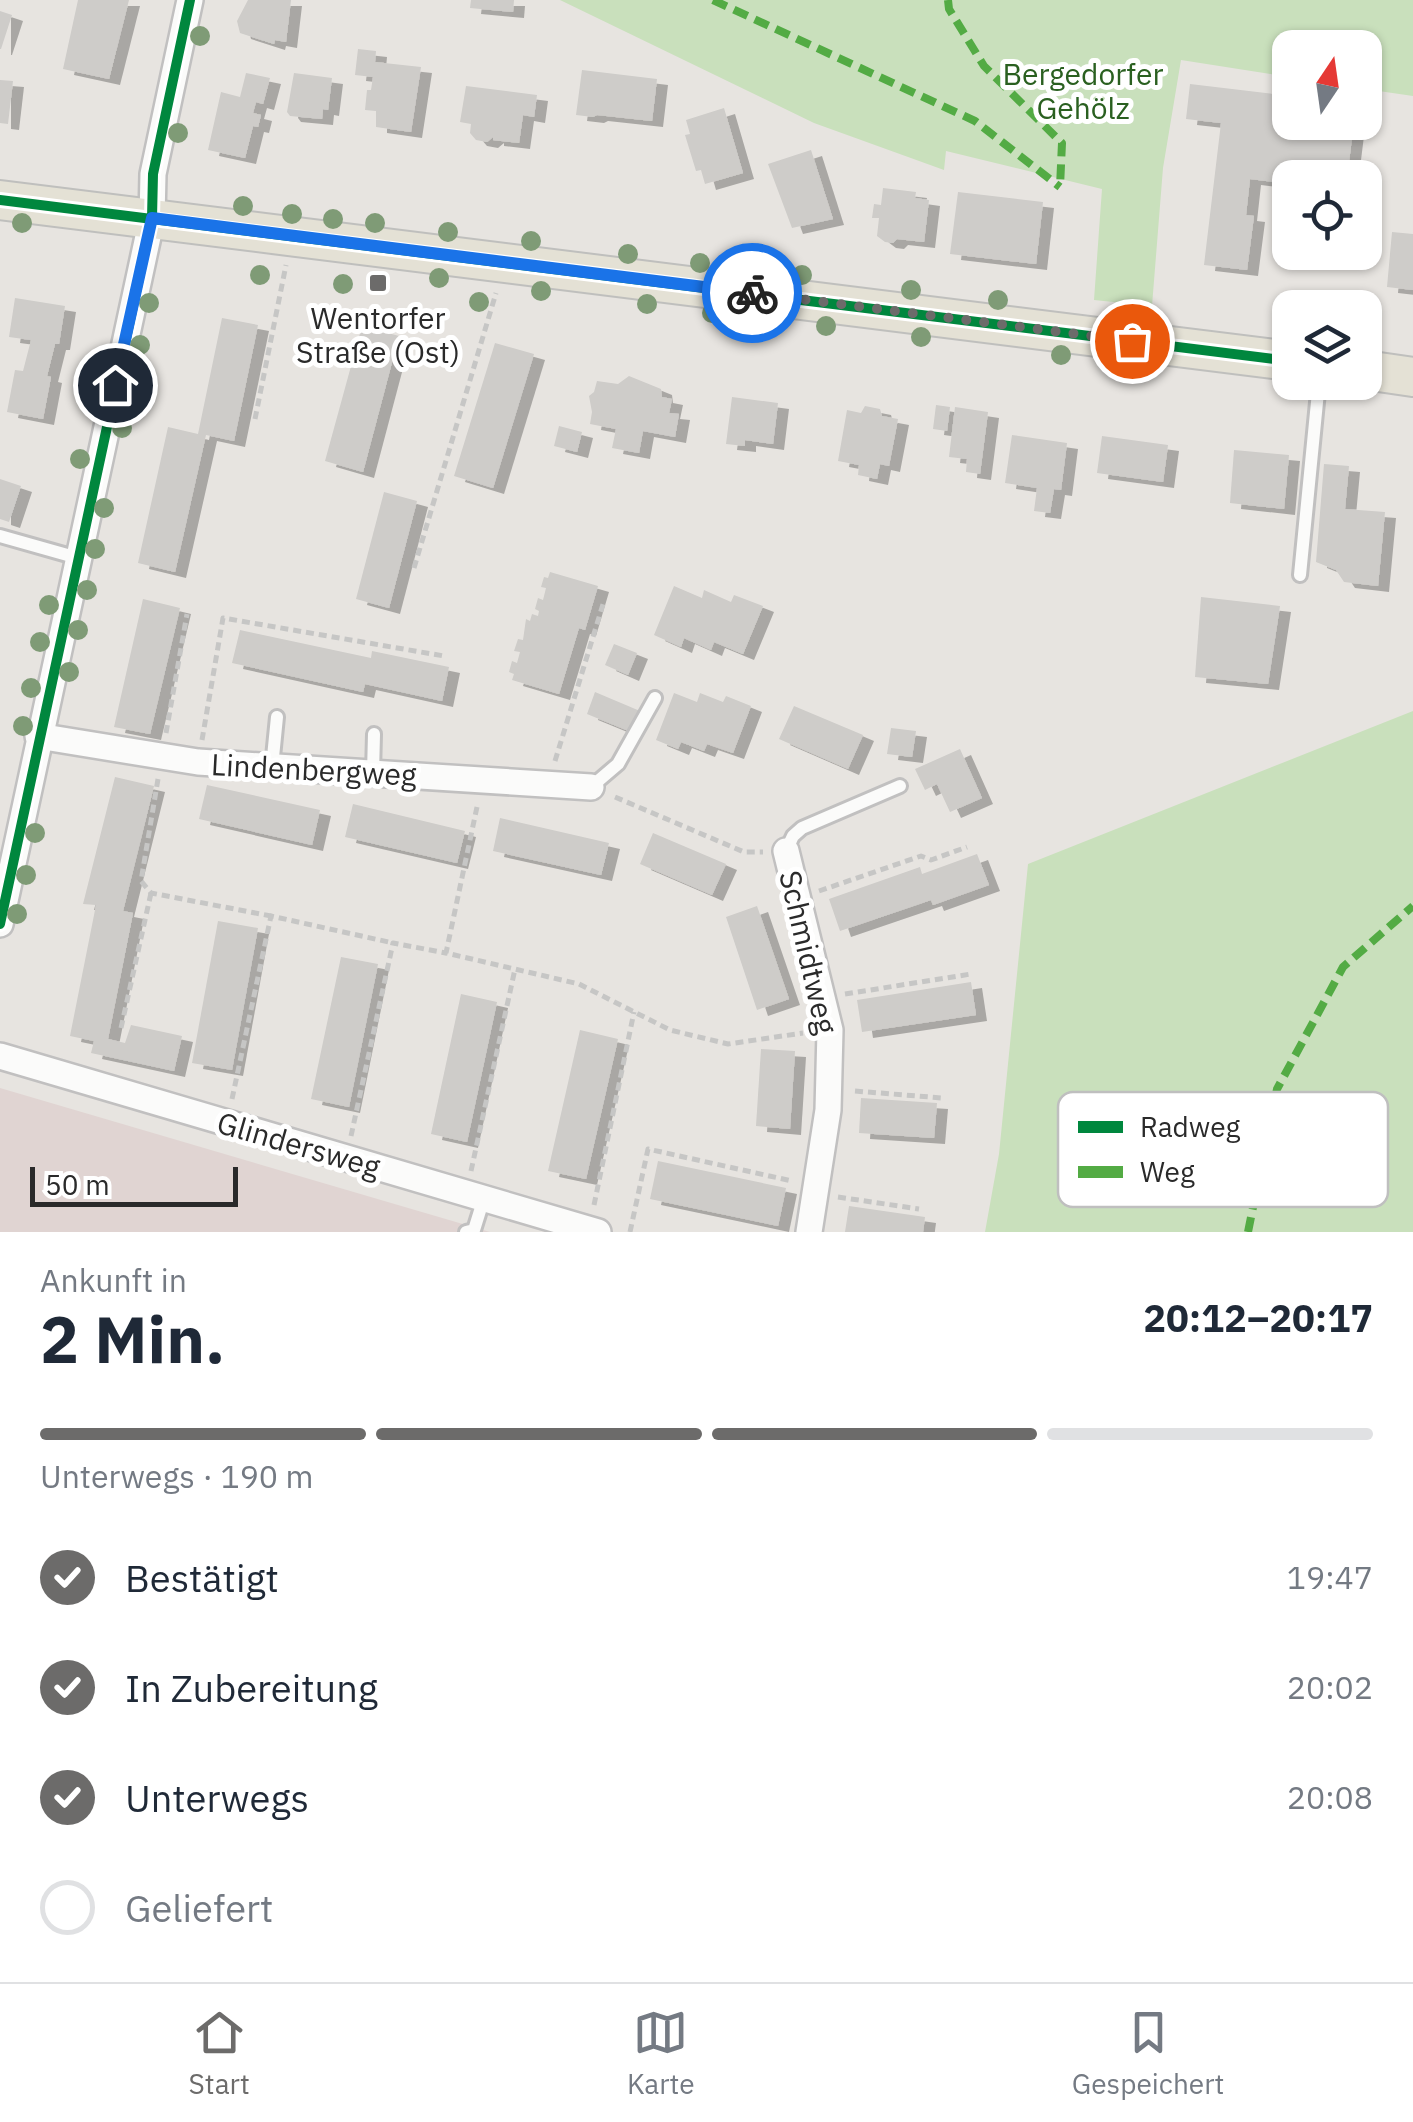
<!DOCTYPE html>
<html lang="de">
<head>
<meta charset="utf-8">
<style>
	body { margin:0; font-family:"IBM Plex Sans",sans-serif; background:#f2f2f3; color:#1f2937; height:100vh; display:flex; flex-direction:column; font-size:38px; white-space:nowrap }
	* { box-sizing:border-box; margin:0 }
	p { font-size:32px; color:#747a83 }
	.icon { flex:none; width:55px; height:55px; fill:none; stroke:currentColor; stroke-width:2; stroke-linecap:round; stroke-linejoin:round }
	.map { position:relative; height:1232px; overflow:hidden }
	.details { display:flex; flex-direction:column; background:#fff; flex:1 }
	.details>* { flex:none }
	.needle { width:65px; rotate:13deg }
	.fabs { position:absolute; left:1272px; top:30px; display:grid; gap:20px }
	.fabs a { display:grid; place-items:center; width:110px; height:110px; border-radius:20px; background:#fff; box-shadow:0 2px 8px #0004; font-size:50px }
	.scale { position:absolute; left:30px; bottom:25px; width:208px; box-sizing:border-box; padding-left:10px; border:5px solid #2a2a2a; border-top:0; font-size:28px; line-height:35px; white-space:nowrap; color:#2a2a2a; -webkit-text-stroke:8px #fff; paint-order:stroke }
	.pin { position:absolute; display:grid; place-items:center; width:85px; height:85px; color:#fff; margin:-42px; border:5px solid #fff; border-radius:50%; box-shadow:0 2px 10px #0007 }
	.courier { position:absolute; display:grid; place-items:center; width:100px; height:100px; margin:-50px; border:8px solid #1a73e8; border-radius:50%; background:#fff; color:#222; box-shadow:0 2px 12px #0007 }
	.head em { font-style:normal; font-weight:800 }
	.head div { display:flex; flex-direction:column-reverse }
	.head { display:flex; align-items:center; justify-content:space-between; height:170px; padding:0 40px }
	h1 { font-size:65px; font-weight:800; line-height:75px }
	.bar { display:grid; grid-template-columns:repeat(4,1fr); gap:15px 10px; align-content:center; height:120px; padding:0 40px }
	.bar i { height:12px; border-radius:8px; background:#e0e1e3 }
	.bar .active { background:#6c6b6a }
	.bar p { grid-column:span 4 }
	ol { padding:0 40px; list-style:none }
	li { display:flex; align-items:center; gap:30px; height:110px }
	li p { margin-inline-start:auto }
	li .icon { padding:10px; border-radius:50%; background:#6c6b6a; color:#fff; stroke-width:4 }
	li:last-child { color:#747a83 }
	li i { width:55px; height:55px; border:5px solid #e0e1e3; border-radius:50% }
	.tabs { display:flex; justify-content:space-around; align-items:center; height:140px; border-top:2px solid #e0e1e3; background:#fff; font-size:28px; color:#747a83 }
	.tabs a { display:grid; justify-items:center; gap:5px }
	.tabs .active { color:#6c6b6a }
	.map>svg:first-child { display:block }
	.medical { fill:#e0d4d2 }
	.green { fill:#c9e0bc }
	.building { fill:#ceccc9; filter:url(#shadow) }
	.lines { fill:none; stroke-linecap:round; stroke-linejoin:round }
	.lane-casing { stroke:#c1c0c0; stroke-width:18 }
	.street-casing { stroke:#c1c0c0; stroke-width:30 }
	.primary-casing { stroke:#bfbfbd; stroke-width:42 }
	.path { stroke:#c6c6c5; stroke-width:5; stroke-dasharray:8 5; stroke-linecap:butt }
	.lane { stroke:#fbfbfa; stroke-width:12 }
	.street { stroke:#fbfbfa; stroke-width:25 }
	.primary { stroke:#e4e1d5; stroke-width:38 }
	.quiet { stroke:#53ab44; stroke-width:8; stroke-dasharray:15 8; stroke-linecap:butt }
	.cycleway-casing { stroke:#fff; stroke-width:16 }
	.cycleway { stroke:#00873e; stroke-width:10 }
	.tree { fill:#7f9b76 }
	.done { stroke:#6c6b6a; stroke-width:10; stroke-dasharray:0 18 }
	.route { stroke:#1a73e8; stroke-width:12 }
	.poi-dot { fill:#6c6b6a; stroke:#fff; stroke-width:4 }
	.labels { text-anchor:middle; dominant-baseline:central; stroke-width:10; stroke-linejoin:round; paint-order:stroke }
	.park-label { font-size:30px; fill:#2a6020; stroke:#fff }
	.poi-label { font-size:30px; fill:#2a2a2a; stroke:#fff }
	.street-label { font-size:30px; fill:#2a2a2a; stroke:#fff }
	.key { fill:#fff; stroke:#bfbfbf; stroke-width:2.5 }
	.key-label { font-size:28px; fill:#2a2a2a }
</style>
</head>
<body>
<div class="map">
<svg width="1413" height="1232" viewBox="0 0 1413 1232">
	<defs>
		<filter id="shadow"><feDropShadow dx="11" dy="6" stdDeviation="0" flood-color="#0004"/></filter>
	</defs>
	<rect width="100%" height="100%" fill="#e7e4e0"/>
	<!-- medical -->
	<path class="medical" d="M0 1088 490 1232H0Z"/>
	<!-- green -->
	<g class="green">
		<path d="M560 0H1413V96L1365 89V48H1290V77L1181 60 1163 168 1152 306 1094 300 1102 189 946 151 944 170 814 123Z"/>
		<path d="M1413 711V1232H985L999 1154 1028 864Z"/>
	</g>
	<!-- building -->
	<g class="building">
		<path d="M78 0H129L109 79 63 69Z"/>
		<path d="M248 0H291L286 42 275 40 274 44 240 33 237 21Z"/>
		<path d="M471 0H514L513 12 470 8Z"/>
		<path d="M0 11 12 15 1 49H0Z"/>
		<path d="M358 49 376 51 375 62 421 67 411 132 376 127V111L365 110 367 90H371L373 77 355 75Z"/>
		<path d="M582 70 657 79 652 121 597 115 593 117 576 115Z"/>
		<path d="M246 73 270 78 263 104 256 102 253 113 261 115 258 127 253 126 245 158 208 150 221 92 240 97Z"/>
		<path d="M294 73 332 78 328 110 323 109 322 119 290 116 287 112Z"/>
		<path d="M0 80 13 81 8 124 0 123Z"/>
		<path d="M1190 84 1290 96V122L1302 130 1303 122H1354L1347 178H1290V184L1250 179 1246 215 1254 216 1247 270 1204 265 1221 123 1186 119Z"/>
		<path d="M466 86 537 95 534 117 523 115 519 143 493 140V137L487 142 476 140 470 133 471 124 460 122Z"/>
		<path d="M724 108 743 173 705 184 701 170 696 171 685 135 690 134 686 120Z"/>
		<path d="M811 150 833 219 792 228 768 164Z"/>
		<path d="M883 188 916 192 915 198 929 200 924 242 897 239 893 243 885 242 877 236 879 218H872L874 204 881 205Z"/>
		<path d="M958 192 1043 202 1036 264 950 254Z"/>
		<path d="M1392 232 1413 234V290L1387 287Z"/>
		<path d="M15 298 65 306 59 344H55L47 376 51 377 43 419 7 412 15 370 23 371 31 340 9 337Z"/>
		<path d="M222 318 258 325 234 441 206 435 175 572 138 563 168 427 198 434Z"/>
		<path d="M362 326 399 336 363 472 325 461Z"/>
		<path d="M495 343 534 354 493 488 454 476Z"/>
		<path d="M629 376 661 389 662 397 672 399 669 413 679 414 675 437 643 431 639 453 612 448 616 429 590 424 592 412 589 396 594 392 597 381 618 384Z"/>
		<path d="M732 397 778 403 773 444 745 440V446L726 444Z"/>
		<path d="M936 405 950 407 947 431 933 429Z"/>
		<path d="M865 406 880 409 882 416 898 419 889 466 880 464 877 479 858 475 859 465 838 461 847 410 861 413Z"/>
		<path d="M955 407 988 412 980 474 966 472 967 459 949 457Z"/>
		<path d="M559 426 582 432 577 452 554 446Z"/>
		<path d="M1012 435 1067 443 1061 490 1054 489 1050 513 1034 511 1037 488 1005 483Z"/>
		<path d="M1102 436 1168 445 1163 482 1097 473Z"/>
		<path d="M1234 450 1289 455 1284 509 1230 503Z"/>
		<path d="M1324 464 1349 466 1345 509 1385 512 1378 586 1344 582 1336 570 1316 562Z"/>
		<path d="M0 479 21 486 9 522 0 519Z"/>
		<path d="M384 492 417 501 389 608 356 599Z"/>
		<path d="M550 572 598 586 585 630 579 628 559 694 512 680 514 674 509 672 512 661 517 663 520 652 514 651 518 639 523 640 526 619 530 621 532 614 538 616 539 611 535 609 538 598 543 600 546 588 541 587 544 577 548 578Z"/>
		<path d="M674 586 702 598 704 590 731 602 734 595 763 606 743 654 714 642 711 650 684 638 681 647 654 635Z"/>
		<path d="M1201 597 1280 606 1268 684 1195 677Z"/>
		<path d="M143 599 180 608 150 734 114 727Z"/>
		<path d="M240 630 371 658 372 651 449 667 442 701 365 684 363 692 232 663Z"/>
		<path d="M614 644 637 653 628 675 605 665Z"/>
		<path d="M595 692 640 711 631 732 587 714Z"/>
		<path d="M674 693 697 702 700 693 723 702 726 696 751 706 733 753 707 744 704 751 681 742 678 749 656 740Z"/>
		<path d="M794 706 863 735 848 769 779 739Z"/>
		<path d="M891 728 916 731 912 757 887 754Z"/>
		<path d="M960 749 982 798 950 812 937 784 925 790 915 769Z"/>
		<path d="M115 777 154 786 123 911 133 913 108 1039 125 1043 131 1025 182 1036 174 1071 91 1053 94 1041 70 1036 96 905 83 904Z"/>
		<path d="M207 785 320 810 312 845 199 819Z"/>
		<path d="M353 804 465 831 457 863 345 837Z"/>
		<path d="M500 818 609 843 601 875 493 851Z"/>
		<path d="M653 833 726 864 712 895 640 864Z"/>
		<path d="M977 854 989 885 933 905 931 900 840 931 829 899 920 867 922 874Z"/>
		<path d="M757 906 789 999 757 1010 726 917Z"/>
		<path d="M218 921 258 928 232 1070 192 1063Z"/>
		<path d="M341 957 378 964 349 1107 311 1099Z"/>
		<path d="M971 982 976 1015 862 1032 857 1000Z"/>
		<path d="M461 994 497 1002 467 1142 431 1134Z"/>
		<path d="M580 1030 618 1039 586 1179 548 1171Z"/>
		<path d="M761 1049 795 1051 790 1129 756 1126Z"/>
		<path d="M861 1098 937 1103 934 1138 859 1133Z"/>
		<path d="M658 1161 786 1188 778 1226 650 1199Z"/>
		<path d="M849 1206 925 1217 923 1232H845Z"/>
	</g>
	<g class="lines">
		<!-- lane casing -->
		<g class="lane-casing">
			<g id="lane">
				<path d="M0 536 78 558"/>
				<path d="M1300 575 1319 382"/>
				<path d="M272 767 277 717"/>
				<path d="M373 773 374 734"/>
				<path d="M591 787 618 764 655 698"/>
				<path d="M786 851 793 836 802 828 900 786"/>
				<path d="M466 1232 474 1230 484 1198"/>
			</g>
		</g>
		<!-- street casing -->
		<g class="street-casing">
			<g id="street">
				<path d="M38 736 198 762 591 787"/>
				<path d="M786 851 830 1030 828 1110 809 1232"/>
				<path d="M0 924 152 218 153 174 190 0"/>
				<path d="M0 1056 598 1232"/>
			</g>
		</g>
		<!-- primary casing -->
		<g class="primary-casing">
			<g id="primary">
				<path d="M0 200 1290 361"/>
				<path d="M1365 370 1413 377"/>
			</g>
		</g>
		<!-- path -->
		<g class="path">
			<path d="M255 419 286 265"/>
			<path d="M414 568 496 293"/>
			<path d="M166 733 187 614"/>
			<path d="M202 740 223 618 444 656"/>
			<path d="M555 761 604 601"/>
			<path d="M158 779 141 881 151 893 271 916"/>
			<path d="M615 797 744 852H763"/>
			<path d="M477 807 446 953 579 984 670 1030 728 1044 803 1033"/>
			<path d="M819 891 921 856 931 860 967 847"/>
			<path d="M845 994 971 974"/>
			<path d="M121 1028 151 893"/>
			<path d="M855 1091 942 1098"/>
			<path d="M232 1099 271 916 393 943"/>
			<path d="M351 1136 393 943 446 953"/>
			<path d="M471 1171 515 969"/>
			<path d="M838 1197 919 1209"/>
			<path d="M594 1205 634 1012"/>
			<path d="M630 1232 648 1149 792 1181"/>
		</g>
		<!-- lane -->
		<use href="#lane" class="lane"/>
		<!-- street -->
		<use href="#street" class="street"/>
		<!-- primary -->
		<use href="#primary" class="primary"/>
		<!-- quiet -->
		<g class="quiet">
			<path d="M713 0 975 121 1060 187"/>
			<path d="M948 0 949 9 984 66 1062 143 1060 187"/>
			<path d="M1248 1232 1277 1089 1343 967 1413 906"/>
		</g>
		<!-- cycleway casing -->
		<g class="cycleway-casing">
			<g id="cycleway">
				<path d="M0 200 1290 361"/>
				<path d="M0 924 152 218 153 174 190 0"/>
			</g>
		</g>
		<!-- cycleway -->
		<use href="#cycleway" class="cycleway"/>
	</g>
	<!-- trees -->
	<g class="tree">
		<circle cx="200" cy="36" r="10"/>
		<circle cx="178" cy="133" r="10"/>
		<circle cx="243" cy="206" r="10"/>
		<circle cx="292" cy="214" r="10"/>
		<circle cx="333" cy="219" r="10"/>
		<circle cx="22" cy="223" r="10"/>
		<circle cx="375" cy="223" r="10"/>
		<circle cx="448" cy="232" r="10"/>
		<circle cx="531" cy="241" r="10"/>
		<circle cx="628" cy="254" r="10"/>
		<circle cx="700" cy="263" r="10"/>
		<circle cx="260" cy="275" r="10"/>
		<circle cx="802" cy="275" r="10"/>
		<circle cx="439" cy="278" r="10"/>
		<circle cx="343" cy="284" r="10"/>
		<circle cx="911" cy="290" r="10"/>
		<circle cx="541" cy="291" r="10"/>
		<circle cx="998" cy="300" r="10"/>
		<circle cx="479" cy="302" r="10"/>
		<circle cx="149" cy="303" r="10"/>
		<circle cx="647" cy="304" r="10"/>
		<circle cx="712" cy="313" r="10"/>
		<circle cx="755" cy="318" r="10"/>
		<circle cx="826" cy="326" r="10"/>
		<circle cx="921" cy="337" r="10"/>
		<circle cx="140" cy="345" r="10"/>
		<circle cx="1061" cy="355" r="10"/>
		<circle cx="131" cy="385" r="10"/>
		<circle cx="93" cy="399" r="10"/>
		<circle cx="122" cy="428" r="10"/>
		<circle cx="80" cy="459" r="10"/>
		<circle cx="104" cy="508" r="10"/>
		<circle cx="95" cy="549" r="10"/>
		<circle cx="87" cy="590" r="10"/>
		<circle cx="49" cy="605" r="10"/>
		<circle cx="78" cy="630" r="10"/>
		<circle cx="40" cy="642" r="10"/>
		<circle cx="69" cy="672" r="10"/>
		<circle cx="31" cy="688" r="10"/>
		<circle cx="23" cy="726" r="10"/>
		<circle cx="35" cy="833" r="10"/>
		<circle cx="26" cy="875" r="10"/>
		<circle cx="17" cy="914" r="10"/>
	</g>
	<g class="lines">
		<!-- done -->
		<path class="done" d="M752 293 1132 341"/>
		<!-- route -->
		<path class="route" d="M115 385 152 218 752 293"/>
	</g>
	<!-- markers -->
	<rect class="poi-dot" x="368" y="273" width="20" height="20" rx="5"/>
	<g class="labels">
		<!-- park labels -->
		<g class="park-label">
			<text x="1083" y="73">Bergedorfer<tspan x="1083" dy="34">Gehölz</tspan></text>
		</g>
		<!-- poi labels -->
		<g class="poi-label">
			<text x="378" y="317">Wentorfer<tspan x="378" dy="34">Straße (Ost)</tspan></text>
		</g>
		<!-- street labels -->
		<g class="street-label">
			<text transform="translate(314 769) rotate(3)">Lindenbergweg</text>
			<text transform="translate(809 952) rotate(77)">Schmidtweg</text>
			<text transform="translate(299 1144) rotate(16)">Glindersweg</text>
		</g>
	</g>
	<!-- legend -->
	<rect x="1058" y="1092" width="330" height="115" rx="15" class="key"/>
	<rect x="1078" y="1121" width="45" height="12" fill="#00873e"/>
	<rect x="1078" y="1166" width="45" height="12" fill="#53ab44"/>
	<g class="key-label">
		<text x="1140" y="1137">Radweg</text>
		<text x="1140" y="1182">Weg</text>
	</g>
</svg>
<div class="fabs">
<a><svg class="needle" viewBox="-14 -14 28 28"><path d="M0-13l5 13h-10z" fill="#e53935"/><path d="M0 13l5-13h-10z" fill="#747a83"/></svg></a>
<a><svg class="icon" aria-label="locate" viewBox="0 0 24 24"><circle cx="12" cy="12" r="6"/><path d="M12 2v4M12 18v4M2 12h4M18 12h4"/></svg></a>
<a><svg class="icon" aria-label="layers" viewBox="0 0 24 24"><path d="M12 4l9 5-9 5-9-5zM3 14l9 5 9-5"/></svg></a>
</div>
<div class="scale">50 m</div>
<div class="pin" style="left:1132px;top:341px;background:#ea580c"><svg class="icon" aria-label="bag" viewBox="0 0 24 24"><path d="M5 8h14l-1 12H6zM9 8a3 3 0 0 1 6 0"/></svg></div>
<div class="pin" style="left:115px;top:385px;background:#1f2937"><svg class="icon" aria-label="home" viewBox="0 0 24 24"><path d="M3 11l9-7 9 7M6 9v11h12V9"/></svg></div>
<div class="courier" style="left:752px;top:293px"><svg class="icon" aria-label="bike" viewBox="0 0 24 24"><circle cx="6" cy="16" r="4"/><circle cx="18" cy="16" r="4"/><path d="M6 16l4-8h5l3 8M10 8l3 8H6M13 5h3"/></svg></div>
</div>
<section class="details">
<div class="head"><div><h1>2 Min.</h1><p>Ankunft in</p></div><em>20:12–20:17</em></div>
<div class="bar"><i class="active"></i><i class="active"></i><i class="active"></i><i></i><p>Unterwegs · 190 m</p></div>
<ol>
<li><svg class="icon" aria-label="check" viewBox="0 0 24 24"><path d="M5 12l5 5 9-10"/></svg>Bestätigt<p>19:47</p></li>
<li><svg class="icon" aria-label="check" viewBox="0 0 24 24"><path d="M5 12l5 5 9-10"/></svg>In Zubereitung<p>20:02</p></li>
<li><svg class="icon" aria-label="check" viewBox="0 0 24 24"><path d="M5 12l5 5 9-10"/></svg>Unterwegs<p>20:08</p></li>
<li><i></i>Geliefert</li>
</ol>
</section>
<nav class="tabs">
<a class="active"><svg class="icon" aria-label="home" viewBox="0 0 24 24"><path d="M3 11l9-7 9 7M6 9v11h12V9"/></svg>Start</a>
<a><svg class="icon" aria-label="map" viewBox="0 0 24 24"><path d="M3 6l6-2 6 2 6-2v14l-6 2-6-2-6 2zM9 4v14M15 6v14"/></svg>Karte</a>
<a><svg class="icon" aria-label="saved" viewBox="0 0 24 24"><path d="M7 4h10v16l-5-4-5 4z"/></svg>Gespeichert</a>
</nav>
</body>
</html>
